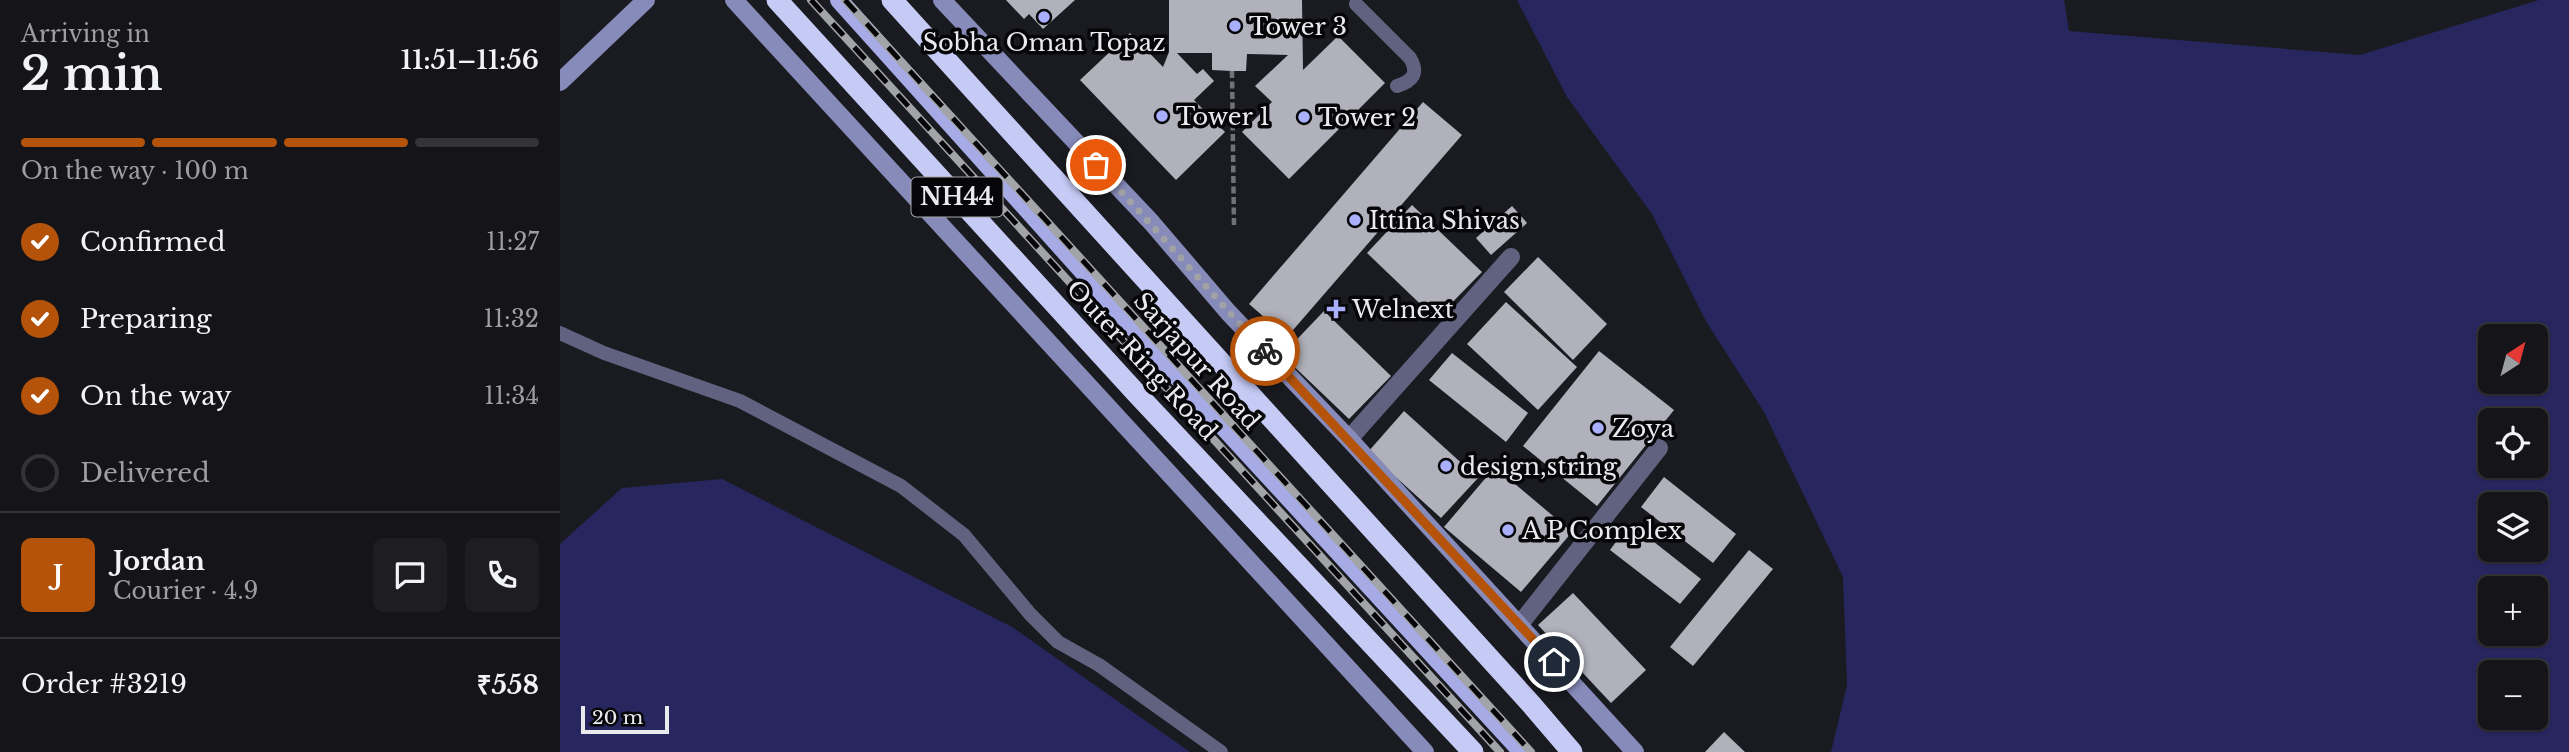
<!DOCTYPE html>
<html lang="en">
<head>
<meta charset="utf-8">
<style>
	body { margin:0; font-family:"Libre Baskerville",serif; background:#1d1d22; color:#f1f3f6; height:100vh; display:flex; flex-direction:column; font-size:26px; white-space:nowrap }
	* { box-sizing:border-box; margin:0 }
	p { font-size:23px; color:#9d9ea2 }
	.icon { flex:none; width:38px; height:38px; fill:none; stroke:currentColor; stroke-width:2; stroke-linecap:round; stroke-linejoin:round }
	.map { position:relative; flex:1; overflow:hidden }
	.sheet { display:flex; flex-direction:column; background:#141419; width:560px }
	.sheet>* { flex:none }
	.needle { width:46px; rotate:36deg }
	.fabs { position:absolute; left:1918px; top:324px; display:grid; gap:14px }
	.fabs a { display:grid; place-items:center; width:70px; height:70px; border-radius:10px; background:#141419; box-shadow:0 2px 5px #0004,0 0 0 2px #333338; font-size:35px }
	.scale { position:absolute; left:21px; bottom:18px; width:88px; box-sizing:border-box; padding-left:7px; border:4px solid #e9eaee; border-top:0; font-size:19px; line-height:24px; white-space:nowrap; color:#e9eaee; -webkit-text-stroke:5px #060608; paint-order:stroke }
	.pin { position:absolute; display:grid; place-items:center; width:60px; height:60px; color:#fff; margin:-30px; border:4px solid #fff; border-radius:50%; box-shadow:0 2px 7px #0007 }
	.courier { position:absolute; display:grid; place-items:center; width:70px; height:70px; margin:-35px; border:5px solid #b45309; border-radius:50%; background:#fff; color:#222; box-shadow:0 2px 9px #0007 }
	.summary em { font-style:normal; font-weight:600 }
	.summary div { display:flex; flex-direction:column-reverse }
	.summary { display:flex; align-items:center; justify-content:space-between; height:119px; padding:0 21px }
	h1 { font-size:46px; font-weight:600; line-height:52px }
	.bar { display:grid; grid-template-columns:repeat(4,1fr); gap:10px 7px; align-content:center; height:84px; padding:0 21px }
	.bar i { height:9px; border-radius:5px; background:#333338 }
	.bar .current { background:#b45309 }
	.bar p { grid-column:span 4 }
	.line { display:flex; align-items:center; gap:18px; padding:0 21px; border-top:2px solid #333338 }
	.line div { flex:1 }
	.round { display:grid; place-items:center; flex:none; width:74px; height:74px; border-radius:10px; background:#1d1d22 }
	ol { padding:0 21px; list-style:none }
	li { display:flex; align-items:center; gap:21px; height:77px }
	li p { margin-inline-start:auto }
	li .icon { padding:7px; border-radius:50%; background:#b45309; color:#fff; stroke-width:4 }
	li:last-child { color:#9d9ea2 }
	li i { width:38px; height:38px; border:4px solid #333338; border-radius:50% }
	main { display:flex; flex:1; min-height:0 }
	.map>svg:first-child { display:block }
	.green { fill:#28265e; fill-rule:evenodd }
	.building { fill:#b0b1ba }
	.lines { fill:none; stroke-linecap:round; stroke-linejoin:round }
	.path { stroke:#717277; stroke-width:4.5; stroke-dasharray:7 3.5; stroke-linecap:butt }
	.lane { stroke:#60627f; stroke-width:14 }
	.street { stroke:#60627f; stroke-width:18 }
	.secondary { stroke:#878bb9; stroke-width:18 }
	.primary { stroke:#a6abe6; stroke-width:18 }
	.highway { stroke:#c6cbf6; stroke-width:21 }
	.rail-casing { stroke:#a3a4a8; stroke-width:8 }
	.rail { stroke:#060608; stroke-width:5; stroke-dasharray:16; stroke-linecap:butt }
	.done { stroke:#a1a2a6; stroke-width:7; stroke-dasharray:0 12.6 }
	.route { stroke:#b45309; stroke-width:9 }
	.poi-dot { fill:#aaaffb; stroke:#060608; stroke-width:2.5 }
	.labels { text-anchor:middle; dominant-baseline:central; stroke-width:7; stroke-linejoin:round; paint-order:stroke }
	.shield { fill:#060608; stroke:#a5a6a9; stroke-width:2 }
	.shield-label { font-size:23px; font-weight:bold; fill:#e9eaee }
	.poi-label { font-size:24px; fill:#e9eaee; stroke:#060608; text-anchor:start }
	.street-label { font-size:24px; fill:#e9eaee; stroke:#060608 }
</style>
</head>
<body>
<main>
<section class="sheet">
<div class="summary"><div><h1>2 min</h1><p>Arriving in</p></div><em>11:51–11:56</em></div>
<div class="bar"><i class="current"></i><i class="current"></i><i class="current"></i><i></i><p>On the way · 100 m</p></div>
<ol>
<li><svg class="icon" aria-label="check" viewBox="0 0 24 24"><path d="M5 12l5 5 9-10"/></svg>Confirmed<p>11:27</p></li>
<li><svg class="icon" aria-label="check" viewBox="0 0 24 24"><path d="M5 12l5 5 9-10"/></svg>Preparing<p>11:32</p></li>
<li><svg class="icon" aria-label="check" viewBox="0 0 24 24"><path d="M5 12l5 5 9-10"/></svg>On the way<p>11:34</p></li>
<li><i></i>Delivered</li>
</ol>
<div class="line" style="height:126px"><b class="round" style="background:#b45309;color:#fff">J</b><div><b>Jordan</b><p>Courier · 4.9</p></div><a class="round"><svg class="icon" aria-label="chat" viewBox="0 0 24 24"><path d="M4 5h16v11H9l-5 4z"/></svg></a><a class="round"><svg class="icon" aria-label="phone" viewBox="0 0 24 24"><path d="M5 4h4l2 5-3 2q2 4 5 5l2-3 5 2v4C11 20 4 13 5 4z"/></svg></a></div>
<div class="line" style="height:91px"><div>Order #3219</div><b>₹558</b></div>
</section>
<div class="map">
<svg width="2009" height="752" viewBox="0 0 2009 752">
	<rect width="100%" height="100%" fill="#1a1b21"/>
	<!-- green -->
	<g class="green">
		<path d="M957 0H1504L1509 31 1800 55 1979 0H2009V752H1271L1287 685 1283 577 1204 412 1147 323 1092 214 1007 97ZM1930 336H1976V382H1930ZM1930 420H1976V466H1930ZM1930 504H1976V550H1930ZM1930 588H1976V634H1930ZM1930 672H1976V718H1930Z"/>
		<path d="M162 479 452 627 630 752H0V544L62 488Z"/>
	</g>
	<!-- building -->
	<g class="building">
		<path d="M446 0H515L483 29 469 14 464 19Z"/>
		<path d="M609 0H742L743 70 778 36 825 83 729 179 682 132 712 102 695 86 728 55 687 54 686 71H672L652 70V53H617L637 74 643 69 654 81 634 100 665 132 616 180 520 80 570 33 603 67 609 52Z"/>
		<path d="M863 102 902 135 727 337 689 304Z"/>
		<path d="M852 205 922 272 876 319 807 253Z"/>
		<path d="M952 206 967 223 931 255 916 238Z"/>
		<path d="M978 257 1047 324 1013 360 944 292Z"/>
		<path d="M946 302 1017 367 978 410 907 344Z"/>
		<path d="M764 311 831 376 789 419 722 355Z"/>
		<path d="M1039 351 1114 410 1037 506 963 446Z"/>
		<path d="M892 353 968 413 946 442 869 380Z"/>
		<path d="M844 411 918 478 881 518 808 452Z"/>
		<path d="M935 467 1012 532 961 592 884 527Z"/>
		<path d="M1104 477 1176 534 1153 563 1081 507Z"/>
		<path d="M1070 523 1141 579 1120 604 1050 550Z"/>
		<path d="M1189 550 1213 569 1133 666 1110 647Z"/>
		<path d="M1013 593 1086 670 1051 703 978 625Z"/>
		<path d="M1164 732 1185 752H1145Z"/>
	</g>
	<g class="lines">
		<!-- path -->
		<path class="path" d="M672 71 674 226"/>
		<!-- lane -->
		<g class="lane">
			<path d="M796 4 850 58C859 73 853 81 837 86"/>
			<path d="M0 333 44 353 180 401 341 486 404 535 470 614 498 642 539 665 661 752"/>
		</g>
		<!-- street -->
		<g class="street">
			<path d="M789 439 951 257"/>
			<path d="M960 624 1099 448"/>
		</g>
		<!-- secondary -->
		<g class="secondary">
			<path d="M174 0 865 752"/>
			<path d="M382 0 592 223 668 312 789 439 1075 752"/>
			<path d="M0 82 86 0"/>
		</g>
		<!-- primary -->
		<path class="primary" d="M279 0 622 382 962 752"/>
		<!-- highway -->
		<g class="highway">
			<path d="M217 0 577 394 913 752"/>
			<path d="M332 0 971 704 1012 752"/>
		</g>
		<!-- rail casing -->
		<g class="rail-casing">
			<g id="rail">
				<path d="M251 0 940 752"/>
				<path d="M285 0 971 752"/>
			</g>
		</g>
		<!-- rail -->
		<use href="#rail" class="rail"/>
	</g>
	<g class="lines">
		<!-- done -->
		<path class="done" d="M536 165C594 225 647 290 705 351"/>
		<!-- route -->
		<path class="route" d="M705 351 994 662"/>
	</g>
	<!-- markers -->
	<g class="poi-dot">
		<circle cx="484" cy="17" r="7"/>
		<circle cx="675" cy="26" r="7"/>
		<circle cx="602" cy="116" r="7"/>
		<circle cx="744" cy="117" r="7"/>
		<circle cx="795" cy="220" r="7"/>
		<path d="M772.5 298.5h7v7h7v7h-7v7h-7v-7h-7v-7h7z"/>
		<circle cx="1038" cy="428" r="7"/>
		<circle cx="886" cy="466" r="7"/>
		<circle cx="948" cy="530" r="7"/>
	</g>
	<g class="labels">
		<!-- shield labels -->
		<rect class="shield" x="351.5" y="177.5" width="91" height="39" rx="5"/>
		<g class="shield-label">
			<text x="397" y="197">NH44</text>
		</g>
		<!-- poi labels -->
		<g class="poi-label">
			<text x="689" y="26">Tower 3</text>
			<text x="484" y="42" text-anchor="middle">Sobha Oman Topaz</text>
			<text x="616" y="116">Tower 1</text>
			<text x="758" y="117">Tower 2</text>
			<text x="809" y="220">Ittina Shivas</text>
			<text x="792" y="309">Welnext</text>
			<text x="1052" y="428">Zoya</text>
			<text x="900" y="466">design,string</text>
			<text x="962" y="530">A P Complex</text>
		</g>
		<!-- street labels -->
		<g class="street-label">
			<text transform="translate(582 360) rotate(47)">Outer Ring Road</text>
			<text transform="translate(637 361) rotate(48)">Sarjapur Road</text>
		</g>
	</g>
</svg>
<div class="fabs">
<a><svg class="needle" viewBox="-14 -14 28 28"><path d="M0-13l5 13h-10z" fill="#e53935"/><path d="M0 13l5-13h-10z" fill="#9d9ea2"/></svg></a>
<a><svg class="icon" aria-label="locate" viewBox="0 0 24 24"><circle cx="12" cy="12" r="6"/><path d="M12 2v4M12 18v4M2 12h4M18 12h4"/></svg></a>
<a><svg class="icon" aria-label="layers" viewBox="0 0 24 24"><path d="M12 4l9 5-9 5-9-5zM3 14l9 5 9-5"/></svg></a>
<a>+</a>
<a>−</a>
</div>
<div class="scale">20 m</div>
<div class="pin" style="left:536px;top:165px;background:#ea580c"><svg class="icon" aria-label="bag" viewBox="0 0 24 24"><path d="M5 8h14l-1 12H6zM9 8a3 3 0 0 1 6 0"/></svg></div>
<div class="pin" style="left:994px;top:662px;background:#1f2937"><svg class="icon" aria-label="home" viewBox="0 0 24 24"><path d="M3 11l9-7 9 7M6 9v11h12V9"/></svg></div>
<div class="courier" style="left:705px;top:351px"><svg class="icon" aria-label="bike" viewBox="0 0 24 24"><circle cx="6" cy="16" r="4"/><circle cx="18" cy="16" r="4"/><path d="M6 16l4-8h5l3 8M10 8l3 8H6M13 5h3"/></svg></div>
</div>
</main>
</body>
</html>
